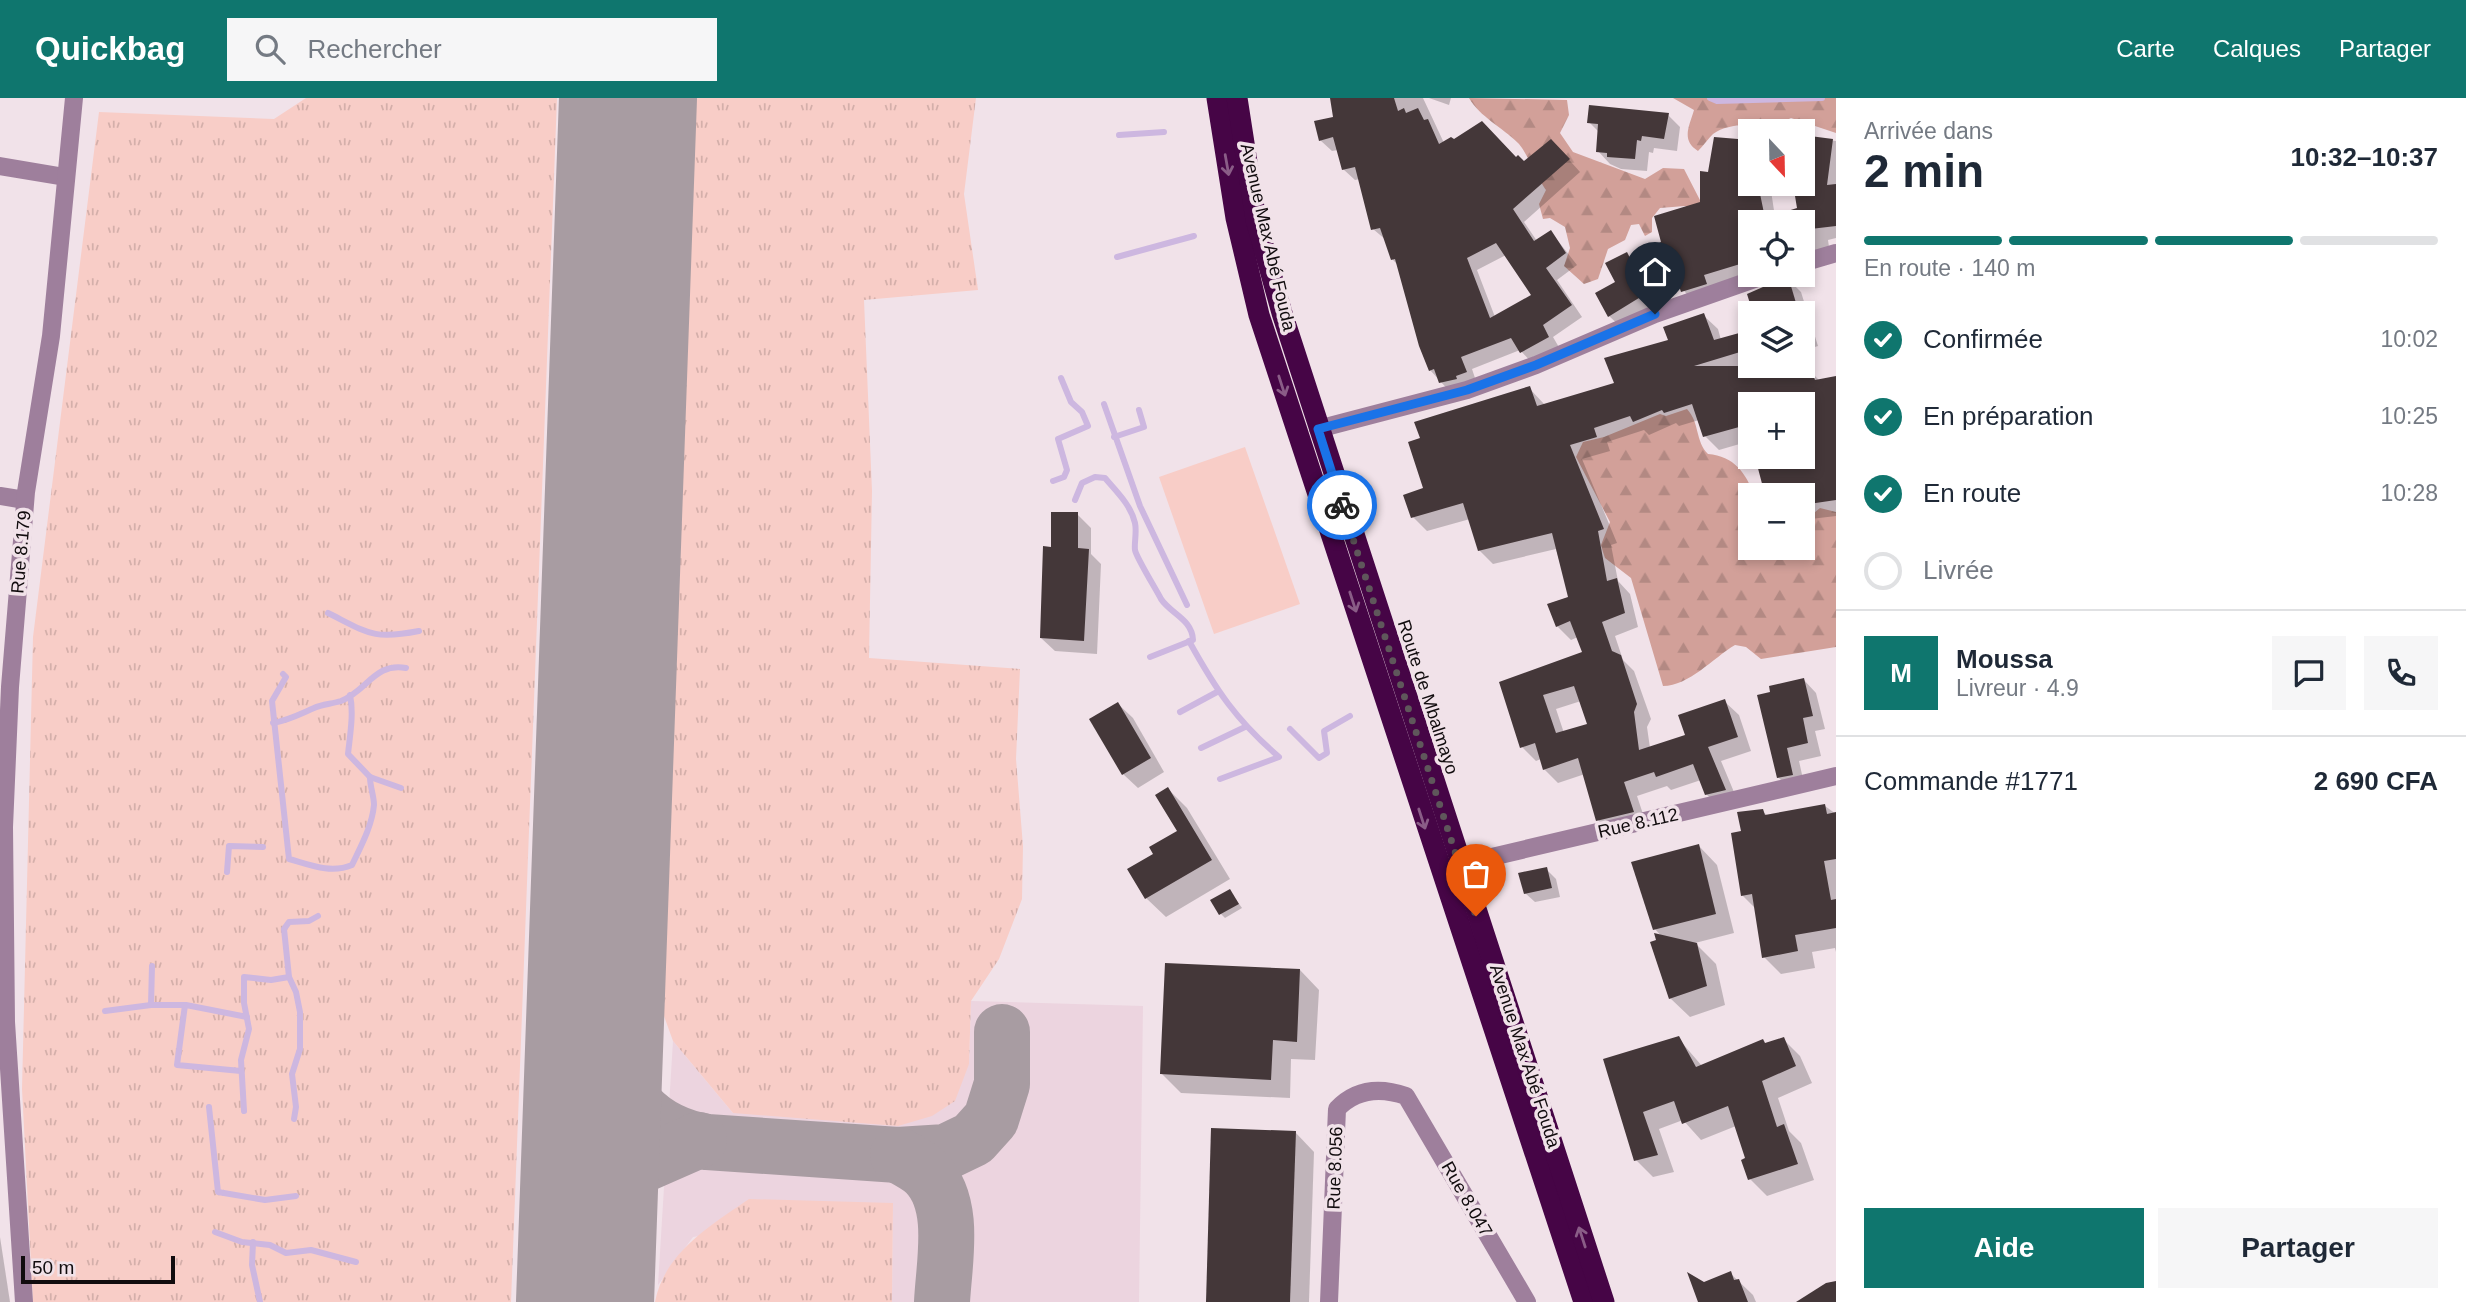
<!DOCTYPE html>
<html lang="fr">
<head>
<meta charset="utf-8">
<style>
	body { margin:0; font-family:Helvetica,sans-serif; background:#f6f6f7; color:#1f2937; height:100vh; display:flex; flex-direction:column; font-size:26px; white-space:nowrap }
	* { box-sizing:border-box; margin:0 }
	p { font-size:23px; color:#747a83 }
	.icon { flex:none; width:38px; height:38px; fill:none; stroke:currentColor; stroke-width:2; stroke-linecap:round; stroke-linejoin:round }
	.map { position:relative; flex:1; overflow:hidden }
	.drawer { display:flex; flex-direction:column; background:#fff; width:630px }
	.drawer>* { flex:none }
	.needle { width:46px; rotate:158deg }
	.fabs { position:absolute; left:1738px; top:21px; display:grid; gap:14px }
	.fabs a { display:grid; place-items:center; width:77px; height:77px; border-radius:0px; background:#fff; box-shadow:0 4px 10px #0003; font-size:35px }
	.scale { position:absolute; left:21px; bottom:18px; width:154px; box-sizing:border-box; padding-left:7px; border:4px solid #110c0e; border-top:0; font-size:19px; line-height:24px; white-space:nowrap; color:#110c0e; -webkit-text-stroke:5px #f1e2e9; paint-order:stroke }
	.pin { position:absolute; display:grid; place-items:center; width:60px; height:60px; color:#fff; margin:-72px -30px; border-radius:50% 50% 50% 0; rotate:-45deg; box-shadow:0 0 7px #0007 }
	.pin .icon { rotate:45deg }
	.courier { position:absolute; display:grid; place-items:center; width:70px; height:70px; margin:-35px; border:5px solid #1a73e8; border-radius:50%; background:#fff; color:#222; box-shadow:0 2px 9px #0007 }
	.overview em { font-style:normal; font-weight:700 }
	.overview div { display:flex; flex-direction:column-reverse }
	.overview { display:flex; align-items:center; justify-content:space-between; height:119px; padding:0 28px }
	h1 { font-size:46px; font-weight:700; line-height:52px }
	.bar { display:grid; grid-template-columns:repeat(4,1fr); gap:10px 7px; align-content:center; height:84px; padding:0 28px }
	.bar i { height:9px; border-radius:5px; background:#e0e1e3 }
	.bar .selected { background:#0f766e }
	.bar p { grid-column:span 4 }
	.line { display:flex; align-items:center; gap:18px; padding:0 28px; border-top:2px solid #e0e1e3 }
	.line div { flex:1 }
	.round { display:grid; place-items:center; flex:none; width:74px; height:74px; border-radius:0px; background:#f6f6f7 }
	ol { padding:0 28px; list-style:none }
	li { display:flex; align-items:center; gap:21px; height:77px }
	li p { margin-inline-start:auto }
	li .icon { padding:7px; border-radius:50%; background:#0f766e; color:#fff; stroke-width:4 }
	li:last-child { color:#747a83 }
	li i { width:38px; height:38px; border:4px solid #e0e1e3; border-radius:50% }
	.action { display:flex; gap:14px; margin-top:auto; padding:14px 28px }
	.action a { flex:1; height:80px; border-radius:0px; background:#0f766e; color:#fff; font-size:28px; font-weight:700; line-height:80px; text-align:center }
	.action a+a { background:#f6f6f7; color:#1f2937 }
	header { display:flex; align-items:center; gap:42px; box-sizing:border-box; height:98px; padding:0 35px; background:#0f766e; color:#fff }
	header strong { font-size:33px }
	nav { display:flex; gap:38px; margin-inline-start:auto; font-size:24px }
	.search { width:490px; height:63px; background:#f6f6f7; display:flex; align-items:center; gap:18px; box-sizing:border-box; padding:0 24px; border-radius:0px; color:#747a83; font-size:26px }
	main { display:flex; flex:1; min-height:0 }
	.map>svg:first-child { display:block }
	.built { fill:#ecd4df }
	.grass { fill:url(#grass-tufts) }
	.forest { fill:url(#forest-firs) }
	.garden { fill:#f8cdc7 }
	.shadow { fill:#0003; fill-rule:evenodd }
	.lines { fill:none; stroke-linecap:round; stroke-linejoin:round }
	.stream { stroke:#cdb7e0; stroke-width:6 }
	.taxiway { stroke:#a89ca2; stroke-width:56 }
	.runway { stroke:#a89ca2; stroke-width:138 }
	.building { fill:#443739; fill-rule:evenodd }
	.minor { stroke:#9e7f9c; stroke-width:18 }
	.highway { stroke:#460546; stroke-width:21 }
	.oneway { stroke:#8a5d87 }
	.done { stroke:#5f575b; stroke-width:7; stroke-dasharray:0 12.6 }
	.route { stroke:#1a73e8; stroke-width:9 }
	.labels { text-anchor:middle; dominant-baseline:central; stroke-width:7; stroke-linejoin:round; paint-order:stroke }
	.street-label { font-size:18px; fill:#110c0e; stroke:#f1e2e9 }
</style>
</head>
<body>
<header>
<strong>Quickbag</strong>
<div class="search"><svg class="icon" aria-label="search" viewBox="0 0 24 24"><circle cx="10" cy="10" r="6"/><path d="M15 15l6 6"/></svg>Rechercher</div>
<nav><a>Carte</a><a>Calques</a><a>Partager</a></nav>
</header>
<main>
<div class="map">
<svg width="1836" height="1204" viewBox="0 0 1836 1204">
	<defs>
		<pattern id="grass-tufts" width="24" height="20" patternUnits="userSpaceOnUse" patternTransform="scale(1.75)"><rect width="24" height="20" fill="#f8cdc7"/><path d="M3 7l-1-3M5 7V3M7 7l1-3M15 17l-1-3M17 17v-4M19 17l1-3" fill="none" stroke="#d4afaa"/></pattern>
		<pattern id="forest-firs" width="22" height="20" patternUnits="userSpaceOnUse" patternTransform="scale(1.75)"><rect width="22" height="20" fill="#d2a099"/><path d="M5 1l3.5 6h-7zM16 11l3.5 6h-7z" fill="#b38983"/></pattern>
	</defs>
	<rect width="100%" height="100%" fill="#f1e2e9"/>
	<!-- built -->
	<path class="built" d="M971 903 1143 908 1139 1204H892L893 1106 693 1139 658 1187 673 943 733 1015 969 966Z"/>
	<!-- grass -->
	<g class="grass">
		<path d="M306 0H557L511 1204H33L22 991 33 539 99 14 274 21Z"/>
		<path d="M689 0H976L964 96 978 192 864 202 872 393 869 560 1020 571 1016 661 1023 748 1022 801 999 861 971 903 969 966 955 1003 932 1018 898 1028 733 1015 673 943 655 893Z"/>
		<path d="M749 1101 893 1105 892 1204H655C664 1155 711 1127 749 1101Z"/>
	</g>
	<!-- forest -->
	<g class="forest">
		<path d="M1469 0 1567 2 1569 17 1560 35 1573 54 1645 81 1663 70 1684 71 1702 106 1698 114 1685 108 1660 110 1652 120V134L1645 138 1639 126 1631 127 1625 142 1608 151 1598 181 1584 186 1564 168 1570 150 1565 129 1550 120 1543 121 1539 106 1546 92C1539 82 1524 50 1518 45 1502 29 1480 19 1469 0Z"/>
		<path d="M1673 0H1836V35L1791 20C1768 32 1735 20 1713 36 1708 41 1703 48 1698 53 1681 42 1689 29 1694 12Z"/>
		<path d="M1687 311C1700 325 1695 343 1708 356 1734 358 1746 375 1754 397H1750V450H1802L1803 424 1820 410 1836 414V549L1761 561 1746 549 1735 547C1713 560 1689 588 1663 588L1631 480 1605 460 1603 454 1601 447 1610 424 1576 359 1583 344 1604 339 1660 316 1666 318Z"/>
	</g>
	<!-- garden -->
	<path class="garden" d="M1245 349 1300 506 1214 536 1159 379Z"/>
	<!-- shadow -->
	<g class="shadow">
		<path d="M1332 0H1423L1444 45 1516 61 1524 66 1563 55 1580 74 1524 124 1537 143 1551 134 1577 167 1557 182 1582 219 1553 239 1560 251 1533 266 1520 252 1472 271 1477 286 1452 296 1430 272 1399 168 1393 162 1386 142 1373 131 1360 81 1355 82 1343 71 1338 52 1332 53 1320 42 1335 20ZM1506 157 1533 197 1495 219 1477 172Z"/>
		<path d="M1429 0H1451L1449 7Z"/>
		<path d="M1668 17 1680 29 1677 53 1654 50 1653 55 1649 54 1647 73 1621 71 1610 66 1598 53 1599 34 1589 24Z"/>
		<path d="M1748 37 1750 86H1770L1775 119 1799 111 1795 86H1802V38L1836 43V140L1828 142 1829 149 1802 156V124H1750V177L1694 205 1681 189 1655 203 1657 207 1621 229 1609 218 1627 157 1632 161 1663 145 1702 106 1709 76 1748 43Z"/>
		<path d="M1787 180 1801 194 1818 248 1802 253V215H1755L1749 197Z"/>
		<path d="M1703 217 1718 231 1721 242 1750 233V268H1802V261L1806 275 1810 273 1820 283 1836 280V418L1802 422V397H1767L1762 369 1756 364 1755 359H1802V306H1750V343L1719 352 1705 338 1699 322 1679 328 1676 325 1649 337 1644 332 1607 344 1610 353 1582 361 1617 445 1611 447 1618 483 1630 496 1638 529 1615 538 1623 562 1634 573 1651 621 1647 629 1650 650 1687 638 1724 603 1739 617 1751 653 1721 663 1739 706 1721 710 1706 696 1701 682 1671 692 1667 688 1637 698 1647 728 1612 736 1598 722 1585 676 1558 685 1544 671 1541 661 1536 663 1522 649 1501 585 1584 556 1578 539 1571 542 1557 528 1570 500 1556 451 1493 466 1479 452 1470 421 1427 433 1413 419 1425 391 1529 290 1545 307 1616 287ZM1581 603 1589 627 1564 635 1556 611Z"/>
		<path d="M1077 416 1091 430V456L1101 466 1097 556 1055 553 1041 540 1053 451Z"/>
		<path d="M1803 581 1816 595 1825 631 1815 633 1821 658 1799 663 1805 690 1792 693 1778 679Z"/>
		<path d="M1118 606 1133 620 1164 674 1138 690 1123 676Z"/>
		<path d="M1168 691 1187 710 1230 781 1166 819 1146 800 1129 772 1155 756 1179 734Z"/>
		<path d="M1825 708 1836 716V854L1835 850 1812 854 1815 870 1781 876 1764 859 1756 811 1742 797 1743 735 1762 713 1768 718Z"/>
		<path d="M1698 747 1717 767 1734 835 1695 845 1716 866 1725 907 1690 919 1670 900 1662 839 1655 831Z"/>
		<path d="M1546 771 1556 781 1560 799 1535 804 1525 795Z"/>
		<path d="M1230 793 1242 810 1225 820 1221 816Z"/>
		<path d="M1300 872 1319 892 1315 962 1291 961 1290 1000 1181 995 1162 976Z"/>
		<path d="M1678 940 1702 968 1783 941 1800 958 1812 985 1778 1000 1789 1033 1801 1045 1814 1082 1767 1098 1750 1081 1748 1061 1736 1028 1701 1042 1683 1022 1659 1031 1674 1074 1653 1079 1636 1062 1605 962Z"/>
		<path d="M1295 1034 1314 1054 1309 1204H1207Z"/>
		<path d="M0 1139 10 1204H0Z"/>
		<path d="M1730 1175 1753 1197 1756 1204H1700L1703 1186Z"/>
	</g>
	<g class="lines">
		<!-- stream -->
		<g class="stream">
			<path d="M1710 0 1717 3 1822 0"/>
			<path d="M1119 37 1164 34"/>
			<path d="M1117 159 1194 138"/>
			<path d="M1104 306 1140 408 1187 507"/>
			<path d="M1114 339 1144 329 1139 312"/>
			<path d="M1053 383 1064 379 1067 372 1058 341 1088 328 1082 314 1071 304 1061 280"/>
			<path d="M1075 402 1082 385 1095 379 1105 380C1116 393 1131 407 1135 425 1137 434 1134 445 1135 452 1136 459 1157 493 1161 501 1171 516 1192 521 1193 542L1150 559"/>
			<path d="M328 515C368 535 373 542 419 533"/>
			<path d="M1189 543C1216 592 1236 622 1279 659L1220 681"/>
			<path d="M283 576 286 579 272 603 289 761C310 767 331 776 352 767 361 748 372 728 374 707 374 698 370 689 370 679"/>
			<path d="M350 597C354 615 350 637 348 656L370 679 401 690"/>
			<path d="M1180 614 1217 594"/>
			<path d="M273 625C289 622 300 616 314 610 322 606 332 606 341 603 367 593 375 564 406 570"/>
			<path d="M1290 631 1319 660 1327 655 1324 633 1350 618"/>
			<path d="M1201 650 1245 629"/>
			<path d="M227 774 229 748 263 749"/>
			<path d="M151 907 152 868"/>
			<path d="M185 907 177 967 241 973"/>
			<path d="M105 913 151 907H186L247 919"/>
			<path d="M209 1009 218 1094 265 1102 296 1098"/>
			<path d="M244 1013 241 962 249 931 244 905V879L271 882 289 879"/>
			<path d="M294 1021 296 1009 292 976 300 951V914L296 894 289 879 284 831 289 824 309 823 318 818"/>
			<path d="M215 1134 242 1144 270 1147 286 1155 311 1152 356 1164"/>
			<path d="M253 1144 252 1167 260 1204"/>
		</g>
		<!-- taxiway -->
		<g class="taxiway">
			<path d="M594 936C622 991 640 1033 707 1044L898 1057 946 1054 973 1041 991 1021 1002 986V934"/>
			<path d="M898 1057C907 1062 919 1068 926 1075 957 1106 944 1164 942 1204"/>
			<path d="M587 1138 616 1091 642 1067 699 1042"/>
		</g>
		<!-- runway -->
		<path class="runway" d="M585 1204 628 0"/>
	</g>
	<!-- building -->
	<g class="building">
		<path d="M1330 0H1394L1398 13 1404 10 1406 15 1418 10 1424 22 1428 21 1439 46 1451 39 1454 41 1482 23 1516 59 1518 57 1524 63 1551 41 1570 61 1513 111 1534 143 1551 132 1566 155 1546 170 1572 207 1543 227 1549 239 1520 255 1511 240 1461 259 1467 274 1456 278 1457 281 1439 285 1434 271 1429 273 1419 248 1395 161 1391 162 1380 130 1371 132 1355 69 1342 72 1333 39 1319 43 1314 23 1333 19ZM1496 145 1531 197 1490 220 1467 160Z"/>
		<path d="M1589 7 1669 15 1664 41 1642 38 1641 43 1637 42 1635 61 1607 59V55L1596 54 1598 26 1587 25Z"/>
		<path d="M1802 37 1833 41 1827 87 1836 86V128L1802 132V124H1750V163L1704 177 1707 186 1681 194 1675 175 1645 191 1647 195 1608 219 1595 195 1615 184 1605 165 1627 154 1630 160 1661 144 1654 118 1700 104V73L1708 74 1714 39 1750 42V86H1758L1765 120 1797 110 1793 86H1802Z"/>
		<path d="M1788 178 1799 215H1753L1747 196Z"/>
		<path d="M1704 215 1714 242 1750 232V251L1694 268H1809L1815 282 1836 278V402L1802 407V397H1765L1755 359H1802V306H1750V326L1703 339 1692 306 1664 315 1662 312 1633 324 1630 318 1594 330 1597 339 1570 347 1604 431 1598 433 1607 483 1617 480 1625 515 1602 524 1612 553 1621 557 1637 606 1634 614 1639 652 1685 637 1678 617 1725 601 1738 639 1708 649 1726 692 1705 697 1693 666 1656 679 1654 674 1624 684 1634 714 1596 723 1578 660 1543 672 1535 645 1520 650 1499 584 1582 554 1570 523 1556 529 1547 506 1568 499 1552 435 1478 453 1463 405 1411 420 1403 397 1423 390 1408 344 1420 340 1414 324 1530 288 1537 308 1614 285 1604 260 1668 242 1663 229ZM1574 588 1587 626 1556 635 1543 597Z"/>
		<path d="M1051 414H1078V450L1089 451 1084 543 1040 540 1043 448 1051 449Z"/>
		<path d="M1804 580 1813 618 1803 620 1808 645 1787 650 1793 677 1777 680 1757 597 1770 594 1769 588Z"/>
		<path d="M1118 604 1151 660 1122 677 1089 621Z"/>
		<path d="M1168 689 1212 762 1145 801 1127 771 1153 756 1149 749 1177 733 1155 697Z"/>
		<path d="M1825 706 1827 716 1836 714V761L1824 763 1831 802 1836 801V830L1795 837 1798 853 1762 860 1752 796 1741 798 1731 735 1741 733 1737 714 1763 711 1765 717Z"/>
		<path d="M1699 746 1716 816 1653 832 1631 764Z"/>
		<path d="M1547 769 1552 790 1524 796 1518 775Z"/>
		<path d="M1230 791 1239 806 1219 817 1210 802Z"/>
		<path d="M1654 835 1697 845 1707 888 1669 901 1650 844 1656 842Z"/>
		<path d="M1165 865 1300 871 1297 944 1273 942 1271 982 1160 976Z"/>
		<path d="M1679 938 1696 969 1763 941 1765 945 1784 939 1796 968 1762 983 1777 1029 1784 1026 1798 1066 1748 1082 1741 1062 1745 1060 1728 1008 1682 1026 1674 1003 1643 1014 1658 1057 1634 1063 1603 961Z"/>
		<path d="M1211 1030 1296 1033 1290 1204H1206Z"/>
		<path d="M1731 1173 1734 1182 1739 1181 1748 1204H1698L1687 1174 1704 1184Z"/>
		<path d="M1836 1183V1204H1796L1826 1185Z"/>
	</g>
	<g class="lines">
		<!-- minor -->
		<g class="minor">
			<path d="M0 68 65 79"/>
			<path d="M1802 165 1836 155"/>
			<path d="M1318 331 1467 292 1536 267 1655 216 1766 177"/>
			<path d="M0 398 25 402"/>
			<path d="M1449 769 1836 678"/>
			<path d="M24 1204 6 924 4 729 10 589 26 394 51 238 74 0"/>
			<path d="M1329 1204 1337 1011C1356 991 1380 989 1406 998L1527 1204"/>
		</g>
		<!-- highway -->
		<g class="highway">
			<path d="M1217 0 1236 120 1259 217 1584 1204"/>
			<path d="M1237 0 1256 122 1282 215 1604 1204"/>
		</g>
	</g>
	<!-- one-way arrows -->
	<defs><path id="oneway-shaft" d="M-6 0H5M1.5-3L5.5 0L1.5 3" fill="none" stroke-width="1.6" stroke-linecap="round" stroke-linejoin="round" transform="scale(1.75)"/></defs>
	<g class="oneway">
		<use href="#oneway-shaft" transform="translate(1227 67) rotate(80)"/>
		<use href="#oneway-shaft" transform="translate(1282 288) rotate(72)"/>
		<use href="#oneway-shaft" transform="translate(1353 504) rotate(72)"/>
		<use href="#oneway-shaft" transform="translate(1422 721) rotate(72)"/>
		<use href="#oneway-shaft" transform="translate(1582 1139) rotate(-108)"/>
	</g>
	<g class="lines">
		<!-- done -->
		<path class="done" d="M1342 407 1476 818"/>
		<!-- route -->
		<path class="route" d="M1342 407 1318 331 1467 292 1536 267 1655 216"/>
	</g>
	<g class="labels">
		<!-- street labels -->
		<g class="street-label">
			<text transform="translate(1268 139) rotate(77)">Avenue Max Abé Fouda</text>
			<text transform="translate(21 454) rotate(-85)">Rue 8.179</text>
			<text transform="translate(1428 599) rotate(72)">Route de Mbalmayo</text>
			<text transform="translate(1638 725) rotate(-13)">Rue 8.112</text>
			<text transform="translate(1525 958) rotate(72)">Avenue Max Abé Fouda</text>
			<text transform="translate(1335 1070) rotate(-88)">Rue 8.056</text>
			<text transform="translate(1467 1101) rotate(60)">Rue 8.047</text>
		</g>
	</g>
</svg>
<div class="fabs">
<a><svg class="needle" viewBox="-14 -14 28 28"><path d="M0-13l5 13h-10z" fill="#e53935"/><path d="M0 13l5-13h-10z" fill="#747a83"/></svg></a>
<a><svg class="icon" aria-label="locate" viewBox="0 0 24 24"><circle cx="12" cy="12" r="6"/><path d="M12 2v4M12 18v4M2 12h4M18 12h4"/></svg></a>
<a><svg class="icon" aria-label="layers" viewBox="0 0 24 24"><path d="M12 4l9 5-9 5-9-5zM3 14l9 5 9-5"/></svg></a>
<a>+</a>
<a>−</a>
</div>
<div class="scale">50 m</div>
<div class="pin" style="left:1476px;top:818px;background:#ea580c"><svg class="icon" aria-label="bag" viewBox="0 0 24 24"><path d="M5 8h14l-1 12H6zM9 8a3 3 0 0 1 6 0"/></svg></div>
<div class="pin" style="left:1655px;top:216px;background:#1f2937"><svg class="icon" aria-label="home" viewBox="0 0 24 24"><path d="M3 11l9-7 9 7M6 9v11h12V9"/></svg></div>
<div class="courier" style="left:1342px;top:407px"><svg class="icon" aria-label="bike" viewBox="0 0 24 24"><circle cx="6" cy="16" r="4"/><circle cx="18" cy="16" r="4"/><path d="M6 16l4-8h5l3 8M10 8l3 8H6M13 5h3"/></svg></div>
</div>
<section class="drawer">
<div class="overview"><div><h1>2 min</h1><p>Arrivée dans</p></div><em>10:32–10:37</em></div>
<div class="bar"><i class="selected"></i><i class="selected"></i><i class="selected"></i><i></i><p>En route · 140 m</p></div>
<ol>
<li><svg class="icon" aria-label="check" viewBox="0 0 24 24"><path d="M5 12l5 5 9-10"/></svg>Confirmée<p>10:02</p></li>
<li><svg class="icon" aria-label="check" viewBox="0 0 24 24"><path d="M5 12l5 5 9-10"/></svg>En préparation<p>10:25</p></li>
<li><svg class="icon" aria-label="check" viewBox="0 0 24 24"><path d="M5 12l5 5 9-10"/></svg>En route<p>10:28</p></li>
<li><i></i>Livrée</li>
</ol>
<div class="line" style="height:126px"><b class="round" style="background:#0f766e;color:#fff">M</b><div><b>Moussa</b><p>Livreur · 4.9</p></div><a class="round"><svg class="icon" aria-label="chat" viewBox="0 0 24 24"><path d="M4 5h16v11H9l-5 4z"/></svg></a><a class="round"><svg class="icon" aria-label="phone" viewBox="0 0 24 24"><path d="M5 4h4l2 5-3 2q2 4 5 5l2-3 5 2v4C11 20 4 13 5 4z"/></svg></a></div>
<div class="line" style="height:91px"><div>Commande #1771</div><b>2 690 CFA</b></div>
<div class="action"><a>Aide</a><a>Partager</a></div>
</section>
</main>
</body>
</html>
